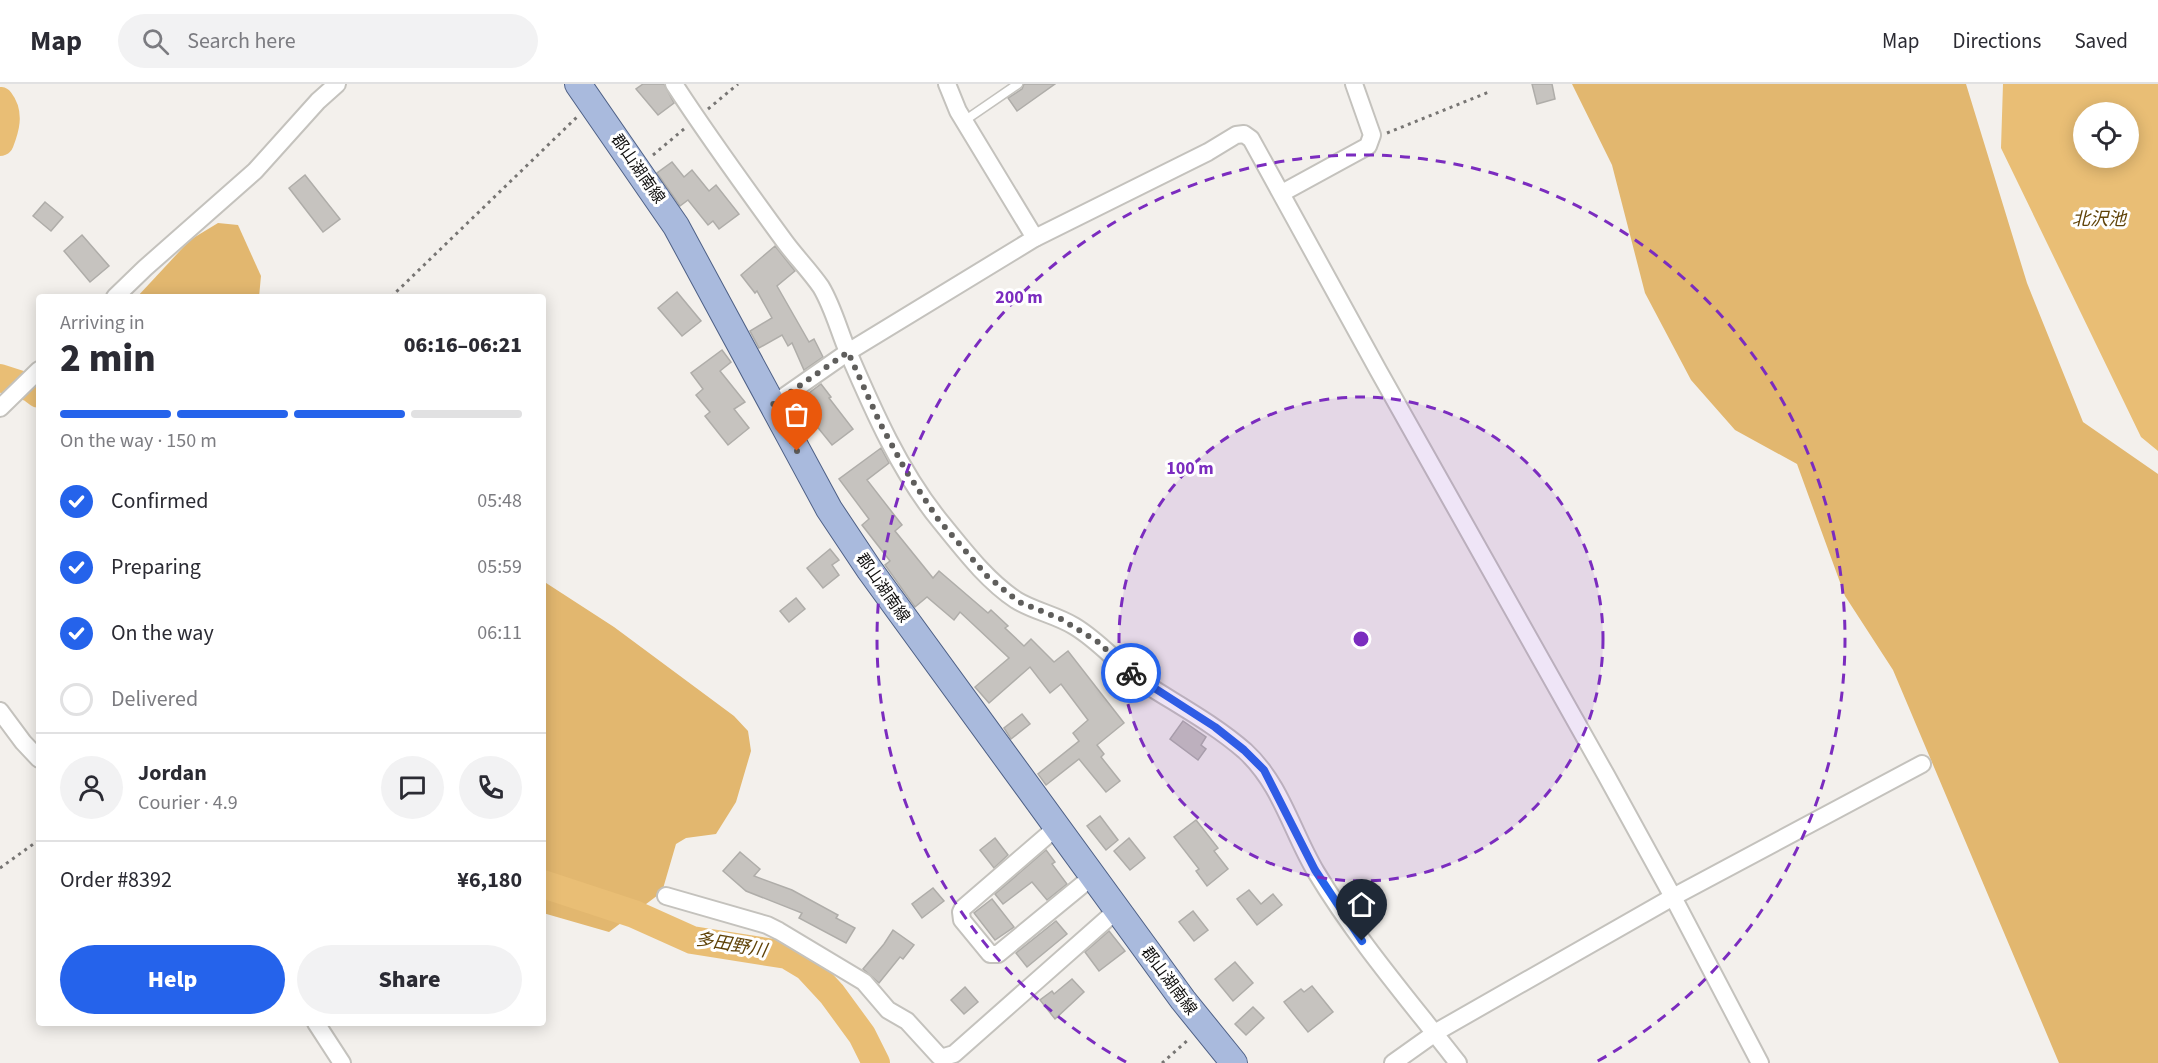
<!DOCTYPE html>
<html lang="en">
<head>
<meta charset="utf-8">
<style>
	body { margin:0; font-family:"Source Sans 3","Noto Sans JP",sans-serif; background:#f2f2f3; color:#2b2b33; height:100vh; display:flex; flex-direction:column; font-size:22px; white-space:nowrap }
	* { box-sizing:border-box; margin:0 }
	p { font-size:20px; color:#7c7c81 }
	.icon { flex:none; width:33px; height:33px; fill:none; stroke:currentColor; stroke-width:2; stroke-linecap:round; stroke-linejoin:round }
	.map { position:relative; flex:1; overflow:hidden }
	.drawer { position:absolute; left:36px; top:210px; width:510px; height:732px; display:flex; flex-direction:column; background:#fff; border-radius:6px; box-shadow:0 3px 15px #0003 }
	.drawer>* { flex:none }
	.buttons { position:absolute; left:2073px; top:18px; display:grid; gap:12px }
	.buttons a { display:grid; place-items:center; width:66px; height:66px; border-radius:50%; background:#fff; box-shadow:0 3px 15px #0003; font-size:30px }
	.pin { position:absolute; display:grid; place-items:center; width:51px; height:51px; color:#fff; margin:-62px -26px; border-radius:50% 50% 50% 0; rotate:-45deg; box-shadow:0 0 6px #0007 }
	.pin .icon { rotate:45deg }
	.courier { position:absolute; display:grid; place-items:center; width:60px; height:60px; margin:-30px; border:4px solid #2563eb; border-radius:50%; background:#fff; color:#222; box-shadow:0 2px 8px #0007 }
	.head em { font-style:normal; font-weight:800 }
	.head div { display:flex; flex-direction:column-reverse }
	.head { display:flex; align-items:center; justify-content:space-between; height:102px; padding:0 24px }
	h1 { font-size:39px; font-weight:800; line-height:45px }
	.bar { display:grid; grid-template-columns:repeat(4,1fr); gap:9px 6px; align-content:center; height:72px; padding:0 24px }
	.bar i { height:8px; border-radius:4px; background:#e1e1e2 }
	.bar .selected { background:#2563eb }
	.bar p { grid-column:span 4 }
	.line { display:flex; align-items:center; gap:15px; padding:0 24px; border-top:2px solid #e1e1e2 }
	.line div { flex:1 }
	.round { display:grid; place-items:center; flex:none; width:63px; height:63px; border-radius:32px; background:#f2f2f3 }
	ol { padding:0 24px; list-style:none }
	li { display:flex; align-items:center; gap:18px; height:66px }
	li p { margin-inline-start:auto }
	li .icon { padding:6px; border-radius:50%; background:#2563eb; color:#fff; stroke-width:4 }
	li:last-child { color:#7c7c81 }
	li i { width:33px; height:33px; border:3px solid #e1e1e2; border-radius:50% }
	.button { display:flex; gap:12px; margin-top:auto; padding:12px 24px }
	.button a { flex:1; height:69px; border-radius:36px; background:#2563eb; color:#fff; font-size:24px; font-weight:800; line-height:69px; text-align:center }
	.button a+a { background:#f2f2f3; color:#2b2b33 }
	header { display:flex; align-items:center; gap:36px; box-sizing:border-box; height:84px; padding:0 30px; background:#fff; border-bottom:2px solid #e1e1e2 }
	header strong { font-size:28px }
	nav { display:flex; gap:33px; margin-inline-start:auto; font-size:21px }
	.search { width:420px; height:54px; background:#f2f2f3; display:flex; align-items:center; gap:15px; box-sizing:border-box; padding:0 21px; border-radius:33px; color:#7c7c81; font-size:22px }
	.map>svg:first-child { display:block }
	.forest { fill:#e2b76f }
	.water { fill:#e9be75; fill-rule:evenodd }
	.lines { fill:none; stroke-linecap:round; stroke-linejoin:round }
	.river { stroke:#e9be75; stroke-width:28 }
	.building { fill:#c6c3bf; stroke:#afada9; stroke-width:1.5 }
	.lane-casing { stroke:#c4c2bd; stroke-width:11 }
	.street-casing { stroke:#c4c2bd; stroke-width:20 }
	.primary-casing { stroke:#4e6086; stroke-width:28 }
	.path { stroke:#777573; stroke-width:3; stroke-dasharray:3 4.5; stroke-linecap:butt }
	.lane { stroke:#fff; stroke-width:8 }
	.street { stroke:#fff; stroke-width:16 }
	.primary { stroke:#a9badd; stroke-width:26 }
	.done { stroke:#5f5e5c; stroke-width:6; stroke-dasharray:0 10.8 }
	.route { stroke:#2563eb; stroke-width:8 }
	.ring { fill:none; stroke:#7b2cbf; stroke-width:3; stroke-dasharray:10 8 }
	.labels { text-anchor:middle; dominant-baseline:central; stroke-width:6; stroke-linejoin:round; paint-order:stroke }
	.street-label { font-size:16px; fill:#100f0e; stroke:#fff }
	.water-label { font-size:18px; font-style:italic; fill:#604308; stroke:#fff }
	.centre { fill:#7b2cbf; stroke:#fff; stroke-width:3 }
	.ring-label { font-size:18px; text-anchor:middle; font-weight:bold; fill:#7b2cbf; stroke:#fff; stroke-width:6; stroke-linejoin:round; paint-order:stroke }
</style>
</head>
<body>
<header>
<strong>Map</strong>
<div class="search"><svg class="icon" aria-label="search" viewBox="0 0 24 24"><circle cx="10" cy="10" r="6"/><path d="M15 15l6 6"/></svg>Search here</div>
<nav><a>Map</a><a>Directions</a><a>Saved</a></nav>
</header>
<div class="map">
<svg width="2158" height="979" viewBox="0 0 2158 979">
	<rect width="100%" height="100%" fill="#f3f0ec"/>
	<!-- forest -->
	<g class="forest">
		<path d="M1572 0H1966L2027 199 2083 338 2158 390V979H2059L1893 586 1845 512 1797 380 1735 346 1691 296 1645 209 1612 81Z"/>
		<path d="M218 139 238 141 261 192 259 213H137L190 156Z"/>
		<path d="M543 497 614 543 734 632 748 647 751 667 736 718 716 750 686 754 676 760 662 808 609 848 543 829Z"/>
	</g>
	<!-- water -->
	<path class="water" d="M2003 0H2158V367L2141 353 2001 64ZM2084 28H2128V74H2084Z"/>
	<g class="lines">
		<!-- river -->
		<g class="river">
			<path d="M0 17C10 30 5 45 0 58"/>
			<path d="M0 294 31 304 39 310"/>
			<path d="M543 800 634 830 692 856 787 871 807 883 832 910 862 951 876 979"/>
		</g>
	</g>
	<!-- building -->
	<g class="building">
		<path d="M643 0H664L674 19 658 31 636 5Z"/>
		<path d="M1024 0H1055L1017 27 1008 14 1022 5Z"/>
		<path d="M1532 0H1552L1555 15 1537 20Z"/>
		<path d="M672 78 684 93 692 86 709 107 716 101 739 130 719 145 713 137 708 141 688 116 680 122 657 89Z"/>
		<path d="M305 91 340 135 323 148 289 104Z"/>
		<path d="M45 118 63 133 51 147 33 132Z"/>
		<path d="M82 151 109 182 90 198 64 167Z"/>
		<path d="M775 162 795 187 777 202 809 258 814 255 823 273 804 286 792 259 788 262 782 251 759 264 750 247 772 234 757 207 755 209 741 191Z"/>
		<path d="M677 208 701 237 682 252 658 224Z"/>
		<path d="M722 266 731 278 720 287 745 318 734 325 749 344 728 361 705 332 710 328 696 311 703 305 691 289Z"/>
		<path d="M821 300 831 313 829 314 853 345 832 361 797 318Z"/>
		<path d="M881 364 889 379 867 396 902 441 895 447 933 494 939 487 988 529 991 526 1008 542 1005 544 1024 562 1031 555 1054 578 1068 567 1124 639 1097 661 1104 670 1101 673 1120 697 1106 708 1079 675 1046 701 1038 690 1079 657 1073 649 1088 636 1061 600 1050 609 1030 583 989 619 975 603 1009 574 960 528 954 536 927 513 915 523 885 481 890 477 862 441 869 435 839 395Z"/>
		<path d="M830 465 839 476 832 481 839 491 823 504 807 484Z"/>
		<path d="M796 514 805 525 789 538 780 527Z"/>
		<path d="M1022 630 1030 640 1011 655 1004 644Z"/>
		<path d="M1183 637 1206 653 1201 661 1206 665 1198 676 1170 655Z"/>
		<path d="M1100 732 1118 756 1106 766 1087 742Z"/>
		<path d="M1196 736 1218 764 1214 767 1228 785 1207 802 1196 787 1199 785 1174 753Z"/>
		<path d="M995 754 1008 771 994 784 980 766Z"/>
		<path d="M1129 754 1145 774 1130 786 1114 767Z"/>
		<path d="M1046 766 1055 778 1052 780 1067 800 1047 816 1032 798 1003 820 995 810Z"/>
		<path d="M740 768 760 785 754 792 792 806 838 831 836 834 855 844 846 859 799 834 802 829 746 807 723 787Z"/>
		<path d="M933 804 944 817 922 834 912 820Z"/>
		<path d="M1249 806 1261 820 1273 810 1282 821 1257 841 1237 815Z"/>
		<path d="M992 815 1014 843 995 856 974 829Z"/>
		<path d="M1193 827 1208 846 1194 857 1179 838Z"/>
		<path d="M1056 837 1067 850 1027 883 1016 869Z"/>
		<path d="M893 846 914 861 903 875 900 873 879 899 863 885 884 860Z"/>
		<path d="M1109 847 1125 867 1099 887 1085 868Z"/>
		<path d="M1235 878 1253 899 1233 917 1215 895Z"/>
		<path d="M1072 895 1084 908 1055 935 1040 916 1052 907 1054 910Z"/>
		<path d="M1312 902 1333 928 1308 948 1284 918 1301 905 1304 908Z"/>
		<path d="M965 903 978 918 964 930 951 916Z"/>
		<path d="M1253 923 1264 934 1246 951 1235 940Z"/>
	</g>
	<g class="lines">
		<!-- lane casing -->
		<g class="lane-casing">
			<path id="lane" d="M964 37 1018 0"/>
		</g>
		<!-- street casing -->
		<g class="street-casing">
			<g id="street">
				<path d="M674 0C709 54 747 106 785 158 796 173 810 187 821 203 833 223 839 247 848 268 873 326 900 388 940 437 963 465 986 496 1016 516 1034 527 1056 531 1074 542 1101 558 1119 582 1144 599 1178 621 1214 640 1245 667 1281 700 1292 748 1316 788 1357 856 1409 916 1458 979"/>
				<path d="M947 0 958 27 1035 154"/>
				<path d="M1282 109 1368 62 1372 51 1354 0"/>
				<path d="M115 213 145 184 255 87 318 17 337 0"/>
				<path d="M772 321 848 268 1035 154 1208 68 1236 51 1244 50 1251 55 1378 286 1606 691 1673 813 1760 979"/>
				<path d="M0 324 39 286"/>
				<path d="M0 627 23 658 39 675"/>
				<path d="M1057 743 963 824 961 828 962 836 990 870H998L1093 792"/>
				<path d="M666 812 767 841 779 847 864 898 888 926 907 937 939 972 944 973 954 970 1117 826"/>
				<path d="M316 939 342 979"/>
				<path d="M1393 979 1438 947 1673 813 1922 680"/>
			</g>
		</g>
		<!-- primary casing -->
		<g class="primary-casing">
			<path id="primary" d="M578 0 676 142 829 425 869 485 1183 916 1234 979"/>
		</g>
		<!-- path -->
		<g class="path">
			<path d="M708 25 738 0"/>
			<path d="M1387 49 1489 8"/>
			<path d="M653 71 684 45"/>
			<path d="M391 213 577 33"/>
			<path d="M0 784 39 756"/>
			<path d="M1162 979 1189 955"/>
		</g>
		<!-- lane -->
		<use href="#lane" class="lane"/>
		<!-- street -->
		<use href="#street" class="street"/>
		<!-- primary -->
		<use href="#primary" class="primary"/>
	</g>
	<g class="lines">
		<!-- done -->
		<path class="done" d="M797 367 772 321 848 268 880 339 906 387 938 435 987 492 1019 518 1061 535 1098 558 1131 589"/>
		<!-- route -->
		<path class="route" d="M1131 589 1215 643 1244 666 1264 686 1315 786 1362 857"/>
	</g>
	<!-- distance rings -->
	<circle cx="1361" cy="555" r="242" fill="#7b2cbf" fill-opacity=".12"/>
	<g class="ring">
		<circle cx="1361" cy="555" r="242"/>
		<path d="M1126 978A484 484 0 1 1 1596 978"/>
	</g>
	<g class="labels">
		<!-- street labels -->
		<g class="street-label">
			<text transform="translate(638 85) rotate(55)">郡山湖南線</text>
			<text transform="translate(883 504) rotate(55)">郡山湖南線</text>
			<text transform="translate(1169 897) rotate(53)">郡山湖南線</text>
		</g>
		<!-- water labels -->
		<g class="water-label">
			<text x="2099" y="135">北沢池</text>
			<text transform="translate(731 861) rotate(10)">多田野川</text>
		</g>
	</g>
	<circle cx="1361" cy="555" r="9" class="centre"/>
	<g class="ring-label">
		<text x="1019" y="219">200 m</text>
		<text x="1190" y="390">100 m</text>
	</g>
</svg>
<div class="buttons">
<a><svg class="icon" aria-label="locate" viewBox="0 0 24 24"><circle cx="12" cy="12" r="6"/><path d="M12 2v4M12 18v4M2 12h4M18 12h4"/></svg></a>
</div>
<div class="pin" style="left:797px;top:367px;background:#ea580c"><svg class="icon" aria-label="bag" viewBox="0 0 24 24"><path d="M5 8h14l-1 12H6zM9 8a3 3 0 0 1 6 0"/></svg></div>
<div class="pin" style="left:1362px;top:857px;background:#1f2937"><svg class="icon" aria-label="home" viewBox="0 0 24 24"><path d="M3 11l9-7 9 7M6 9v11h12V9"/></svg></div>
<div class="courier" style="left:1131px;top:589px"><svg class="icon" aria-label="bike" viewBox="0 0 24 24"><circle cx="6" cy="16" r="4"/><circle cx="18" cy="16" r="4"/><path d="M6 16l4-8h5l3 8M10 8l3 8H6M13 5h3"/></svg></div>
<section class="drawer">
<div class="head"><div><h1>2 min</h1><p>Arriving in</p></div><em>06:16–06:21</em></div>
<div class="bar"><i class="selected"></i><i class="selected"></i><i class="selected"></i><i></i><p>On the way · 150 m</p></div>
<ol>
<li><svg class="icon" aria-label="check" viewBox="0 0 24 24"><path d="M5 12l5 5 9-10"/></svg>Confirmed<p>05:48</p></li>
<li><svg class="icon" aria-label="check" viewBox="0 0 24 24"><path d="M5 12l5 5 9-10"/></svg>Preparing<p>05:59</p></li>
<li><svg class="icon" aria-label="check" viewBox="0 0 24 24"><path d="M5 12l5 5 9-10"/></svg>On the way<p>06:11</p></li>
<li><i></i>Delivered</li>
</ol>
<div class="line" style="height:108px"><a class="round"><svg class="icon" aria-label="person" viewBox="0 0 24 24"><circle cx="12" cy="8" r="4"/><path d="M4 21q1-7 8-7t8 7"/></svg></a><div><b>Jordan</b><p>Courier · 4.9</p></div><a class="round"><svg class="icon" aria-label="chat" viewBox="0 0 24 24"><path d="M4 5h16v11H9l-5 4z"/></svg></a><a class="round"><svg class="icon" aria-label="phone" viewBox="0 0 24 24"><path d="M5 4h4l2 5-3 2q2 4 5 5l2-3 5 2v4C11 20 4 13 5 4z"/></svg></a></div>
<div class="line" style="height:78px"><div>Order #8392</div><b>¥6,180</b></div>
<div class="button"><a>Help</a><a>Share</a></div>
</section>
</div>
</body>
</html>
